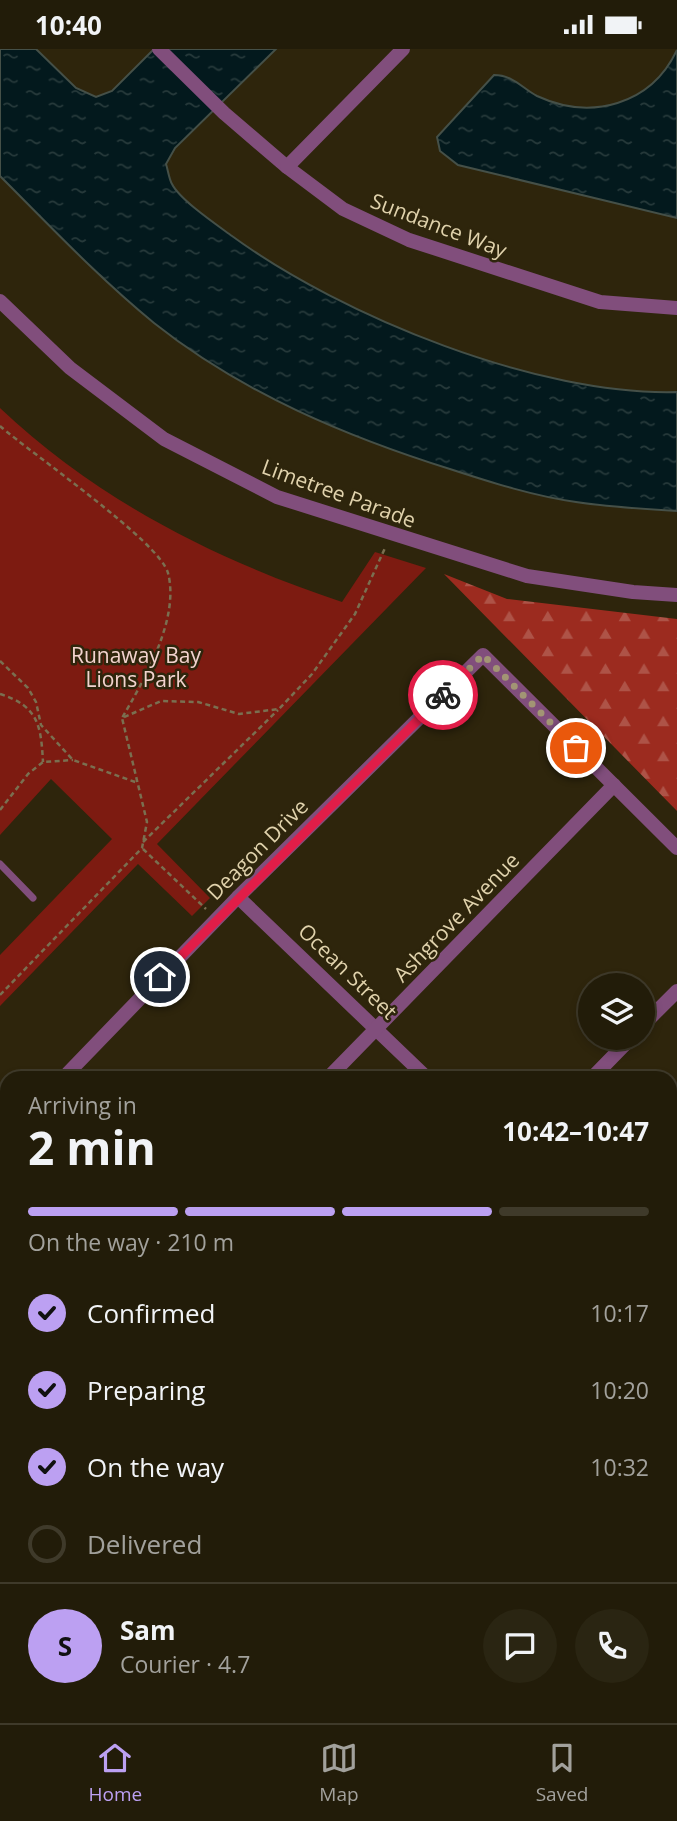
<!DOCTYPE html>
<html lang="en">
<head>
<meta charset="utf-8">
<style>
	body { margin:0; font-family:"Open Sans",sans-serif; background:#2a2512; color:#f1f3f6; height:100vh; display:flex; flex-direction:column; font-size:26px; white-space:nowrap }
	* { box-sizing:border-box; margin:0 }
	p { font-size:23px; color:#a2a19c }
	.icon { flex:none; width:38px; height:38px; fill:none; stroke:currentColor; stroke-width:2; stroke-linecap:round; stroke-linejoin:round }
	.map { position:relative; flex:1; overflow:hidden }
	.sheet { position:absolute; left:0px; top:1022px; width:677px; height:653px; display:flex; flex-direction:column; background:#221c09; border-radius:21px 21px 0 0; box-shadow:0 4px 10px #0003,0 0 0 2px #3f3a2a }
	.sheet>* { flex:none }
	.tools { position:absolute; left:578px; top:924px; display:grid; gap:14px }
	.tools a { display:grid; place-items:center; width:77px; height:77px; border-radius:50%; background:#221c09; box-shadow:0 4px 10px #0003,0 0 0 2px #3f3a2a; font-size:35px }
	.pin { position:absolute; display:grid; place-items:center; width:60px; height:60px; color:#fff; margin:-30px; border:4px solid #fff; border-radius:50%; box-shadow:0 2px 7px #0007 }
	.courier { position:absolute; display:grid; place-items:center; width:70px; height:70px; margin:-35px; border:5px solid #e11d48; border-radius:50%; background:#fff; color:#222; box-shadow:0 2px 9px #0007 }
	.head em { font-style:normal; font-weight:700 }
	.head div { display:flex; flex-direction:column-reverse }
	.head { display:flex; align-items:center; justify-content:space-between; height:119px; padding:0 28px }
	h1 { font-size:46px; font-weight:700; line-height:52px }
	.bar { display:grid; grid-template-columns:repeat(4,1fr); gap:10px 7px; align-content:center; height:84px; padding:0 28px }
	.bar i { height:9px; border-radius:5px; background:#3f3a2a }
	.bar .selected { background:#bca0f2 }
	.bar p { grid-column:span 4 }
	.line { display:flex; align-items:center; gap:18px; padding:0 28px; border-top:2px solid #3f3a2a }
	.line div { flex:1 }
	.round { display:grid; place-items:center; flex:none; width:74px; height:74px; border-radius:37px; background:#2a2512 }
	ol { padding:0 28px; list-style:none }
	li { display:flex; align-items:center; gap:21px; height:77px }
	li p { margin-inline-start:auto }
	li .icon { padding:7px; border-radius:50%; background:#bca0f2; color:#111; stroke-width:4 }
	li:last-child { color:#a2a19c }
	li i { width:38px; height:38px; border:4px solid #3f3a2a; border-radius:50% }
	.status { display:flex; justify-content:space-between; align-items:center; height:49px; padding:0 35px; background:#221c09; direction:ltr }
	.status svg { height:19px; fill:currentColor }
	.menu { display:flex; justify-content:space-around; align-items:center; height:98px; border-top:2px solid #3f3a2a; background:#221c09; font-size:19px; color:#a2a19c }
	.menu a { display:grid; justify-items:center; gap:4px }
	.menu .selected { color:#bca0f2 }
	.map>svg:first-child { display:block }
	.green { fill:#7d1b11 }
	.forest { fill:url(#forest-firs) }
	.water { fill:url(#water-ripples); stroke:#455048; stroke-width:2 }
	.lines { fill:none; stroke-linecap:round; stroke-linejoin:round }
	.path { stroke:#7a6f50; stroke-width:2.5; stroke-dasharray:5 3.5; stroke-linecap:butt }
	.lane { stroke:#814e7c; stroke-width:7 }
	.street { stroke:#814e7c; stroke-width:14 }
	.secondary { stroke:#b361ad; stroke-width:18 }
	.done { stroke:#a29574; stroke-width:7; stroke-dasharray:0 12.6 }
	.route { stroke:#e11d48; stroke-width:9 }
	.labels { text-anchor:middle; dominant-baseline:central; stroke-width:5; stroke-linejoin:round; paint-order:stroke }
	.street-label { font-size:21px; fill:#e0d2ac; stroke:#2e250c }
	.park-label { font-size:21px; fill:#f3d3ce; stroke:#2e250c }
</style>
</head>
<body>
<div class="status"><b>10:40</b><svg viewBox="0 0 49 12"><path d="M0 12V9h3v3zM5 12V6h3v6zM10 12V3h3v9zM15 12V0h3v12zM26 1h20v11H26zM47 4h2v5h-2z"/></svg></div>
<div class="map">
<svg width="677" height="1674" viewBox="0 0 677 1674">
	<defs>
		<pattern id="forest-firs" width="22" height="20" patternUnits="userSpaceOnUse" patternTransform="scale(1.75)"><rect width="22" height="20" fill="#9c2b1f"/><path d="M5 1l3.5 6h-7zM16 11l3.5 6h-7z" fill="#ae5347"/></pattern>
		<pattern id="water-ripples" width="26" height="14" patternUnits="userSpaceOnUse" patternTransform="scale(1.75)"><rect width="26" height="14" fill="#03191d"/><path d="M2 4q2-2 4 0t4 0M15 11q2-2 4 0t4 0" fill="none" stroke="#273a3b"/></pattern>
	</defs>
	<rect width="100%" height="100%" fill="#2e250c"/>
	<!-- green -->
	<g class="green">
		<path d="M0 359C97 451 216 511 342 553L375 503 426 519 157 795 210 849 192 867 138 815 0 957V906L112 790 51 730 0 786Z"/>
		<path d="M670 1283 677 1290V1567L670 1560Z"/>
	</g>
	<!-- forest -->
	<path class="forest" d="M444 525 507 550 677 570V762Z"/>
	<!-- water -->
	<g class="water">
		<path d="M0 0H36L76 39 96 48 112 42 154 0H276L175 99 166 115C168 121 169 130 172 135 180 151 217 176 232 187 343 268 539 347 677 343V462C643 460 610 458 576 453 534 447 493 434 453 421 347 388 242 344 154 274 99 229 50 177 0 127Z"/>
		<path d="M677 1V169L458 116 440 102 437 88 494 26C513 26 522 39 537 47 591 72 651 56 677 1Z"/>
	</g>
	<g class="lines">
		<!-- path -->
		<g class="path">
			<path d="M0 377C32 405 160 493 168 524 180 570 144 631 122 669"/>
			<path d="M0 612 28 639 36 653 41 676 73 711 138 734"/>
			<path d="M0 645C39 657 41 678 43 713"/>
			<path d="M0 761 28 725 43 713 73 711"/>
			<path d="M143 793 278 661"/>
			<path d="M143 800 206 860"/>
			<path d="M0 946 142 799 147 773 122 669 161 652 198 653 239 665 279 660 312 625 355 565 385 499"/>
			<path d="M0 1169V1175"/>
			<path d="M670 1436 677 1438"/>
		</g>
		<!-- lane -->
		<path class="lane" d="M0 815 33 849"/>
		<!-- street -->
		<g class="street">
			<path d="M159 0 224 64 287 118 343 160 409 191 600 253 677 259"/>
			<path d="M287 118 403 0"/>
			<path d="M0 252 70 319 164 390 277 448 527 527 633 543 677 546"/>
			<path d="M238 848 427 1029"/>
			<path d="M642 977 677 942"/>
			<path d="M68 1029V1024L238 848 483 606 677 799"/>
			<path d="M328 1029 614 736"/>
			<path d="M592 1029 631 989"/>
			<path d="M0 1361 7 1354"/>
			<path d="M0 1386 7 1393"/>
			<path d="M670 1662 677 1669"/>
			<path d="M280 1668 286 1674"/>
			<path d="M481 1668 488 1674"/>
		</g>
		<!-- secondary -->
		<g class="secondary">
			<path d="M670 1228 677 1221"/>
			<path d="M670 1269 677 1275"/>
			<path d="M229 1674 236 1668"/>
		</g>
	</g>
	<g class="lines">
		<!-- done -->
		<path class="done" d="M443 646 483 606 576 699"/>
		<!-- route -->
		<path class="route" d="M160 928 443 646"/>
	</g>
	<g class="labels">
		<!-- street labels -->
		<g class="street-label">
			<text transform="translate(439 176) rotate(21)">Sundance Way</text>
			<text transform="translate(339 444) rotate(20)">Limetree Parade</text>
			<text transform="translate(257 800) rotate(-45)">Deagon Drive</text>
			<text transform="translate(456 868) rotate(-46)">Ashgrove Avenue</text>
			<text transform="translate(348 922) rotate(44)">Ocean Street</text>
		</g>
		<!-- park labels -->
		<g class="park-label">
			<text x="136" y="606">Runaway Bay<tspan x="136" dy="24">Lions Park</tspan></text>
		</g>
	</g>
</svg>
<div class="tools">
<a><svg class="icon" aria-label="layers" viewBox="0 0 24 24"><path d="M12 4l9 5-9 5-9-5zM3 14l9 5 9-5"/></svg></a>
</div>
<div class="pin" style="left:576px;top:699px;background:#ea580c"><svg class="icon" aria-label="bag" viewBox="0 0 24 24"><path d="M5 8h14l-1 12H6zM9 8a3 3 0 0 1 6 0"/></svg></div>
<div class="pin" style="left:160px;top:928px;background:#1f2937"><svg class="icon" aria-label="home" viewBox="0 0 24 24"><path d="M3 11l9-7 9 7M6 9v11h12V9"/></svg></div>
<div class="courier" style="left:443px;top:646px"><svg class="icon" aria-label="bike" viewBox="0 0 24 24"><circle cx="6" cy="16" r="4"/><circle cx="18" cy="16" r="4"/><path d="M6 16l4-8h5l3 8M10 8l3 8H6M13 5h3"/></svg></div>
<section class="sheet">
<div class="head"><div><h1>2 min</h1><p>Arriving in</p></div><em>10:42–10:47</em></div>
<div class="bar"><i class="selected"></i><i class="selected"></i><i class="selected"></i><i></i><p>On the way · 210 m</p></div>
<ol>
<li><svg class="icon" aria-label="check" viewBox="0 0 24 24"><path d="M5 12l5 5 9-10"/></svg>Confirmed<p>10:17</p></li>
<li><svg class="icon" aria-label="check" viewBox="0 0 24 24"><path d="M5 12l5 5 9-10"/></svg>Preparing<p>10:20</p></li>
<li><svg class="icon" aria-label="check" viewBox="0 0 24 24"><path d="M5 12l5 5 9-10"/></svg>On the way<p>10:32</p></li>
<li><i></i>Delivered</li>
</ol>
<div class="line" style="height:126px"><b class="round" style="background:#bca0f2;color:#111">S</b><div><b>Sam</b><p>Courier · 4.7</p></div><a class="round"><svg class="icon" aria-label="chat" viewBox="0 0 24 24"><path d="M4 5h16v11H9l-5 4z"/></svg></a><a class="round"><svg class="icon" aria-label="phone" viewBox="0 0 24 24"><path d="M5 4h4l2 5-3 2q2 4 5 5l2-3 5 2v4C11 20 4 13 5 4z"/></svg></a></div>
</section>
</div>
<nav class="menu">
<a class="selected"><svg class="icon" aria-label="home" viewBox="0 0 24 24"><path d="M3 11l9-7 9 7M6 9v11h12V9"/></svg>Home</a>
<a><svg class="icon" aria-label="map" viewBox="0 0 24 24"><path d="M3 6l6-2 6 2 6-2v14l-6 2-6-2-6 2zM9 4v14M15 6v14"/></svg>Map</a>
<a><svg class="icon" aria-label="saved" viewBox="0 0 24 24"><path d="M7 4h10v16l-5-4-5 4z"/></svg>Saved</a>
</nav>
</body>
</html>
